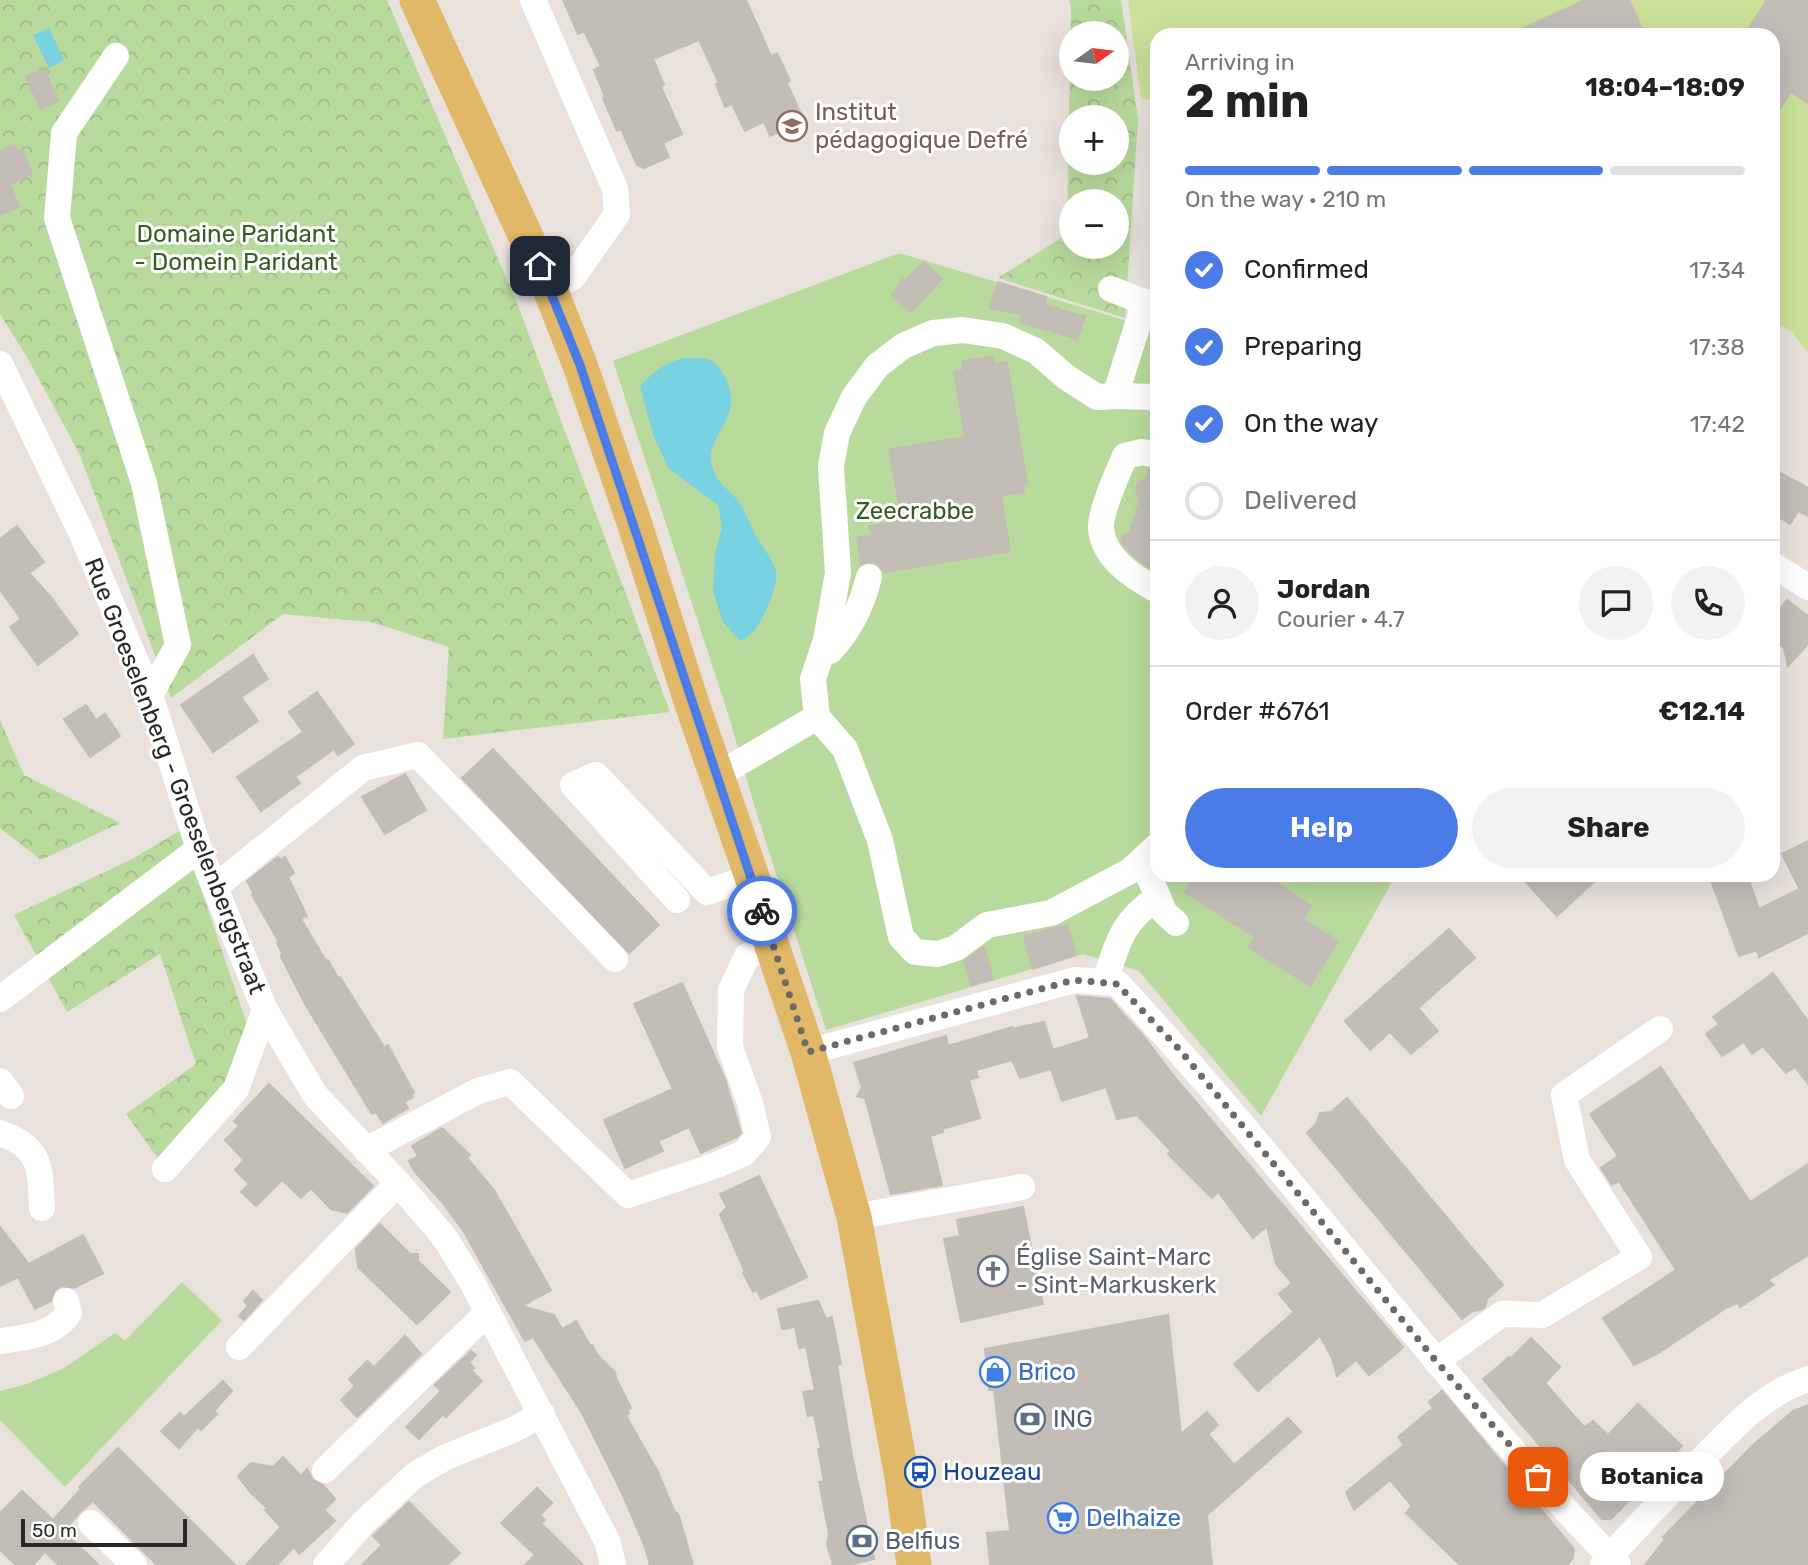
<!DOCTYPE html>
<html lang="en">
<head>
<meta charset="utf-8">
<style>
	body { margin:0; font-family:Rubik,sans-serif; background:#f2f2f2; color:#222; height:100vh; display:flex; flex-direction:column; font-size:26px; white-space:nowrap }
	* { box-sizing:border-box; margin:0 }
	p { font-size:23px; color:#767676 }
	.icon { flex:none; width:38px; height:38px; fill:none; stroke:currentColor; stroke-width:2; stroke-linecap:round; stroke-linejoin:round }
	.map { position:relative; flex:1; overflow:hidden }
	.drawer { position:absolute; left:1150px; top:28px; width:630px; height:854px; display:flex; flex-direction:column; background:#fff; border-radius:21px; box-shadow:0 7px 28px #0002 }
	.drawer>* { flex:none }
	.needle { width:46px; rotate:76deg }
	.fabs { position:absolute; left:1059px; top:21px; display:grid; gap:14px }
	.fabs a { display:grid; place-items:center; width:70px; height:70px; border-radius:50%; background:#fff; box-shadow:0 7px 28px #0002; font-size:35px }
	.scale { position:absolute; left:21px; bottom:18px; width:166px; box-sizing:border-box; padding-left:7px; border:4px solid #282828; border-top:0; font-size:19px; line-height:24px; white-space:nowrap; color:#282828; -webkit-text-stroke:5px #fff; paint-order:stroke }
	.pin { position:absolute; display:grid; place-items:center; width:60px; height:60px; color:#fff; margin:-30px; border-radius:14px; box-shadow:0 4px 10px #0006 }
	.courier { position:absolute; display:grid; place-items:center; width:70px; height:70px; margin:-35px; border:5px solid #4b7be6; border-radius:50%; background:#fff; color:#222; box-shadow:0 2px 9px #0007 }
	.bubble { position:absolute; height:49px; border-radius:24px; background:#fff; box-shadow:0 7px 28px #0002; font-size:23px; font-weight:700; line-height:49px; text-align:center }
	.head em { font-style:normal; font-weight:700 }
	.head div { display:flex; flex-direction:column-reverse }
	.head { display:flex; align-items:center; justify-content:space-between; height:119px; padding:0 35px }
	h1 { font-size:46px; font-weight:700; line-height:52px }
	.bar { display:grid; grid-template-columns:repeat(4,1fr); gap:10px 7px; align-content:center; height:84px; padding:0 35px }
	.bar i { height:9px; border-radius:5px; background:#e0e0e0 }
	.bar .selected { background:#4b7be6 }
	.bar p { grid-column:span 4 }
	.line { display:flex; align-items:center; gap:18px; padding:0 35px; border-top:2px solid #e0e0e0 }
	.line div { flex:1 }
	.round { display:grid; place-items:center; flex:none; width:74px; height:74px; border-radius:37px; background:#f2f2f2 }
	ol { padding:0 35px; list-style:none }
	li { display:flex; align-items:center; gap:21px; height:77px }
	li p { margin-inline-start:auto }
	li .icon { padding:7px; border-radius:50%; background:#4b7be6; color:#fff; stroke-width:4 }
	li:last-child { color:#767676 }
	li i { width:38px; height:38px; border:4px solid #e0e0e0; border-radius:50% }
	.cta { display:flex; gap:14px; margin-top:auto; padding:14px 35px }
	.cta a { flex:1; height:80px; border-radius:42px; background:#4b7be6; color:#fff; font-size:28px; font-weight:700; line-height:80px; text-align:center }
	.cta a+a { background:#f2f2f2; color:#222 }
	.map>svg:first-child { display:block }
	.grass { fill:#b9da9d }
	.forest { fill:url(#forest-crowns); fill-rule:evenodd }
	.pitch { fill:#cbe19a }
	.water { fill:#78d2e1 }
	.building { fill:#c2bdb7; stroke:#c4bdb5; stroke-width:2 }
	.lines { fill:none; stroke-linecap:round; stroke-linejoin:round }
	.minor { stroke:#fff; stroke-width:26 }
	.major { stroke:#e1b768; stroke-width:35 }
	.done { stroke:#6c6967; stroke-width:7; stroke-dasharray:0 12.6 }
	.route { stroke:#4b7be6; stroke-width:9 }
	.labels { text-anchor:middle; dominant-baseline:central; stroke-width:6; stroke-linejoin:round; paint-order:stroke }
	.education-label { font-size:24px; fill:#785e54; stroke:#fff; text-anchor:start }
	.park-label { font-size:24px; fill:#345d21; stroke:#fff }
	.street-label { font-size:24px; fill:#282828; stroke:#fff }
	.worship-label { font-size:24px; fill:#5b616d; stroke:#fff; text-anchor:start }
	.shop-label { font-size:24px; fill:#366cbe; stroke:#fff; text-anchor:start }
	.service-label { font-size:24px; fill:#4e5e75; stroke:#fff; text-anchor:start }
	.transit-label { font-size:24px; fill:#164399; stroke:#fff; text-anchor:start }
</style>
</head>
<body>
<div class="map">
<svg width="1808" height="1565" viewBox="0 0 1808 1565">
	<defs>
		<pattern id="forest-crowns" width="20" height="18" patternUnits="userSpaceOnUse" patternTransform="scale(1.75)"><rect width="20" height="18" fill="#b9da9d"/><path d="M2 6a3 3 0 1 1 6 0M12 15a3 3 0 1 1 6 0" fill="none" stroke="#9fbb87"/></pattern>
	</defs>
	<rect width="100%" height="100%" fill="#e9e1db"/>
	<!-- grass -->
	<g class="grass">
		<path d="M899 253 1118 318 1157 333V875H1396L1261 1116 1139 971 1083 954 826 1030 755 808 730 720 613 361Z"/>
		<path d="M182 1282 222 1320 65 1487 0 1420V1391L27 1384 64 1368 115 1333 125 1341Z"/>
	</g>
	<!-- forest -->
	<g class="forest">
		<path d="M0 0H387L517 303 670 712 443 739 449 647 371 622 283 614 171 698 79 453 28 359 0 314Z"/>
		<path d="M1069 0H1121L1138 119 1125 318 998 278 1067 234 1071 8ZM1071 33H1116V79H1071ZM1071 117H1116V163H1071ZM1071 201H1116V247H1071Z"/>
		<path d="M0 720 24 775 120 823 41 860 0 828Z"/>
		<path d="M181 830 251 1036 230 1084 160 1161 126 1114 196 1064 160 954 67 1012 14 915 132 859Z"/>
	</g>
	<!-- pitch -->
	<path class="pitch" d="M1128 0H1808V353L1792 332 1773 321V35H1157V100L1141 99Z"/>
	<!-- water -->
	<g class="water">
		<path d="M49 28 64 60 49 68 33 35Z"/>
		<path d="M683 358C707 358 715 356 726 379 746 420 701 436 713 469 718 483 726 488 736 498 744 508 750 524 756 536 762 547 771 557 775 568 781 582 763 621 753 632 749 636 744 638 740 641L723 622 713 591 715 555 722 526 718 505 669 469 653 435 640 386C653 372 665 363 683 358Z"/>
	</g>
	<!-- building -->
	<g class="building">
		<path d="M563 0H746L771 56 777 53 790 81 787 83 804 121 770 136 764 122 745 131 732 104 725 107 716 84 719 83 699 40 653 59 664 85 661 87 682 134 663 143 669 157 644 168 637 165 621 129 617 131 603 98 605 97 594 70 601 66 584 31 578 34Z"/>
		<path d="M1585 0H1629L1645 35H1508Z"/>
		<path d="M1767 0H1808V103L1791 92 1773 120V35H1744Z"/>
		<path d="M44 69 58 101 41 109 26 77Z"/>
		<path d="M14 145 17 151 22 149 32 174 10 184 19 207 0 215V151Z"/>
		<path d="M924 262 942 279 911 312 892 295 903 279 905 281Z"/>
		<path d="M998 282 1046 297 1045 305 1085 317 1077 339 1020 322 1022 314 990 308Z"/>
		<path d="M993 356 994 364 1007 362 1027 484H1023L1024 492 1001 496 1010 551 884 572 877 563 866 562 861 564 857 537 873 536 869 526 902 521 889 449 965 437 954 372 964 370 962 361Z"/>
		<path d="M1149 469 1157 470V565L1152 563 1150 568 1132 554 1121 541 1122 536 1130 533 1140 500 1136 490 1138 483 1146 479Z"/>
		<path d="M1779 472 1808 488V516L1798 511 1790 524 1773 513V481Z"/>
		<path d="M17 526 44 562 29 573 50 596 78 634 38 665 10 627 21 619 0 590V539Z"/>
		<path d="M1787 600 1808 616V644L1788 666 1784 648 1773 638V618Z"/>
		<path d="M253 655 268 679 241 697 258 721 213 752 181 705Z"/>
		<path d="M317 692 354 744 338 755 334 749 295 777 300 783 261 811 237 777 303 732 289 712Z"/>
		<path d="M86 705 96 720 105 714 120 736 90 757 64 719Z"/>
		<path d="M493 749 659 925 629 953 462 778Z"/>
		<path d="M405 774 426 810 385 834 362 797Z"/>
		<path d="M1808 841V933L1759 957 1757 950 1739 956 1709 875H1747L1759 909 1799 889 1804 898 1782 854Z"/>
		<path d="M278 857 280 860 285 857 294 873 288 877 307 916 301 919 326 961 328 960 338 978 340 977 384 1047 388 1045 414 1093 411 1095 413 1097 404 1102 408 1108 383 1123 376 1112 372 1114 305 1004 281 957 282 953 277 943 279 942 252 895 254 894 247 881Z"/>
		<path d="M1196 875H1264L1311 906 1303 919 1338 941 1310 986 1249 947 1255 937 1185 892Z"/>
		<path d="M1519 875H1601L1557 916Z"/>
		<path d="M1060 926H1067L1076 955 1033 969 1024 937Z"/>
		<path d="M1449 929 1475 958 1418 1008 1438 1031 1411 1054 1390 1032 1370 1050 1345 1021Z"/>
		<path d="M984 947 993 979 971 985 964 961Z"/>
		<path d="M1773 973 1808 1021V1084L1795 1067 1786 1073 1763 1046 1752 1054 1744 1042 1722 1056 1706 1034 1719 1024 1713 1017Z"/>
		<path d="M682 983 725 1079 741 1133 737 1137 701 1153 689 1127 658 1141 663 1151 625 1168 604 1120 673 1089 634 1004Z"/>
		<path d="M1077 996 1110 999 1145 1038 1173 1075 1403 1347 1397 1353 1369 1375 1356 1360 1337 1376 1332 1358 1320 1336 1258 1391 1234 1364 1294 1312 1279 1294 1292 1283 1276 1264 1267 1226 1253 1238 1218 1192 1212 1198 1168 1154 1171 1151 1137 1115 1117 1119 1106 1087 1062 1101 1051 1069 1020 1078 1012 1060 976 1070 978 1077 969 1080 980 1118 942 1129 943 1132 930 1136 942 1185 891 1194 865 1098 857 1096 862 1088 854 1063 946 1036 948 1046 1012 1027V1029L1044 1022 1053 1050 1090 1038Z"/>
		<path d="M1661 1067 1750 1202 1808 1164V1255L1768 1280 1774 1285 1740 1307 1738 1303 1726 1308 1657 1354 1634 1365 1603 1318 1676 1270 1619 1181 1612 1185 1601 1168 1618 1156 1590 1114Z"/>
		<path d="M269 1084 373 1186 347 1213 331 1209 311 1188 301 1198 282 1180 256 1206 241 1192 249 1184 235 1170 244 1160 225 1140 239 1126 234 1121Z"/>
		<path d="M1347 1098 1503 1285 1487 1299 1485 1307 1480 1310 1472 1311 1462 1319 1307 1133 1316 1124 1320 1113 1331 1112Z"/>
		<path d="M442 1128 470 1155 467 1158 494 1190 551 1290 522 1306 554 1315 562 1329 576 1321 590 1345H592L598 1356 615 1372 616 1378 631 1408 627 1410 629 1413 626 1416 658 1472 673 1508 679 1516 693 1565H650L645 1547 621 1491 582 1413 533 1337 525 1341 464 1232 442 1202 415 1172 409 1161 418 1156 412 1146Z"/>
		<path d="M759 1176 807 1277 761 1299 757 1290 753 1292 743 1273 745 1272 720 1215 727 1207 720 1194Z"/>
		<path d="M1023 1207 1043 1304 961 1322 944 1239 960 1236 957 1220Z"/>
		<path d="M380 1224 410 1254H418V1261L450 1292 417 1324 358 1267 356 1249Z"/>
		<path d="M0 1227 29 1264 83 1235 103 1273 74 1288 62 1286 55 1290 51 1301 35 1309 18 1277 0 1286Z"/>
		<path d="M253 1291 262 1300 244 1320 239 1316 248 1306 244 1301Z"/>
		<path d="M818 1301 826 1319 832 1317 841 1364 837 1365 852 1455 874 1559 849 1565H833L827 1544 829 1533 819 1482 824 1481 818 1449H821L814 1415 808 1416 803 1392 815 1390 806 1347 799 1348 795 1327 782 1329 778 1309Z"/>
		<path d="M1168 1315 1181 1434 1207 1412 1218 1425 1208 1434 1234 1465 1288 1418 1301 1432 1207 1515 1212 1565H990L987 1533 1010 1531 994 1390H989L985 1349Z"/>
		<path d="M405 1336 421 1354 357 1417 341 1400 355 1386 349 1379 367 1361 374 1367Z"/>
		<path d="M1531 1338 1560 1367 1545 1383 1584 1427 1593 1421 1608 1435 1638 1404 1682 1446 1611 1519H1602L1483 1379 1509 1357 1510 1359Z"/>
		<path d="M471 1351 476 1355 469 1362 474 1368 471 1370 482 1381 446 1417 443 1414 419 1439 406 1427 441 1391 435 1385Z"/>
		<path d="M223 1381 232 1391 214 1411 217 1414 201 1430 198 1427 179 1448 161 1431 180 1413 184 1417Z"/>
		<path d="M1442 1391 1574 1549 1573 1558 1567 1565H1460L1406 1513 1412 1506 1390 1480 1354 1510 1346 1492 1404 1445 1398 1437 1433 1408 1429 1402Z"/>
		<path d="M1808 1405V1565H1645L1665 1539 1663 1537 1754 1444 1793 1411Z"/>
		<path d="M118 1448 235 1565H157L93 1501 79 1513 64 1532 99 1565H59L45 1552 33 1565H16L0 1550V1513L22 1491 53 1520 81 1489 79 1487Z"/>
		<path d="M283 1457 301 1476 307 1469 313 1480 323 1485 335 1499 324 1510 335 1521 299 1554 294 1547 277 1565H246L281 1527 265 1510 267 1508 250 1492 238 1476 251 1463 273 1467Z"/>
		<path d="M537 1488 552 1503 540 1515 545 1520 541 1523 583 1565H525L535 1555 501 1523Z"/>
		<path d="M409 1502 460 1553 447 1565H362L382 1545 373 1536Z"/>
	</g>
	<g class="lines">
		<!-- minor -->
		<g class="minor">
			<path d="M533 0 615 189 617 214 573 277 550 289"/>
			<path d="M116 56 64 133 57 218 144 483 178 645 150 695"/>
			<path d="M1111 289 1157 307"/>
			<path d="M0 364 81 532 150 695 199 849 265 1010 315 1095 398 1183 445 1238 472 1282 608 1543 613 1565"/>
			<path d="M1115 396 1157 397"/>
			<path d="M1157 455 1142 452 1125 456C1118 472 1100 512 1101 528 1103 558 1133 577 1157 590"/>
			<path d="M1773 565 1808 587"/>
			<path d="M822 652 830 651C850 630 862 606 869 577"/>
			<path d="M817 717 845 749 880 840 901 937 915 952 938 954 956 948 987 925 1051 913 1130 871 1157 846"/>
			<path d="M716 776 817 717 813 679 826 640 838 573 831 466 837 433 854 397 877 366 903 346 933 333 963 330 1003 336 1036 351 1066 377 1097 397 1115 396 1145 302"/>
			<path d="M215 887 363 768 418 755 615 959"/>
			<path d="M1158 897 1164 912 1176 923"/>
			<path d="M677 900 573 785 596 775 707 892 752 877"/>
			<path d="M1105 982C1118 942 1121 922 1158 897L1142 861"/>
			<path d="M0 999 199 849"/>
			<path d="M808 1052 1075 980 1117 983C1292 1170 1439 1381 1618 1565"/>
			<path d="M0 1081 11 1096"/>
			<path d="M0 1133C42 1147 40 1169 42 1208"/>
			<path d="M366 1150 478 1091 510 1082 628 1195 717 1165 744 1153 758 1137 750 1103 730 1047 731 990 747 956 772 946"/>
			<path d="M165 1169 236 1089 265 1010"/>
			<path d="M854 1217 1022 1187"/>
			<path d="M0 1341C23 1338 55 1335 69 1313L66 1301"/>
			<path d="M239 1347 398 1183"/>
			<path d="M1436 1361 1502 1314 1542 1315 1639 1257 1577 1160 1564 1095 1660 1029"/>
			<path d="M325 1470 487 1313"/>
			<path d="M91 1523 134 1565"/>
			<path d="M326 1565 364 1522 415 1475 444 1458 515 1429 542 1414"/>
			<path d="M1603 1565C1631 1532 1661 1502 1691 1471 1726 1435 1759 1395 1808 1379"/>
		</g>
		<!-- major -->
		<path class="major" d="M417 0 550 289 580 365 635 525 691 701 752 877 772 946 808 1052 854 1217 902 1477 914 1565"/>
	</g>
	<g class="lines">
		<!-- done -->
		<path class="done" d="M762 911 808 1052 1074 980 1117 984 1180 1050 1436 1361 1538 1477"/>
		<!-- route -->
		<path class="route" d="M540 266 580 365 762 911"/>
	</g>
	<!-- icons -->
	<defs>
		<g id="university-ring" transform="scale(1.575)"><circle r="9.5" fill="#fff" stroke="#8d6e63" stroke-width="1.5"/><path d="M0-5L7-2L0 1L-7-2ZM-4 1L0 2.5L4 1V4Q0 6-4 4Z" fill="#8d6e63"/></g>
		<g id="church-ring" transform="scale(1.575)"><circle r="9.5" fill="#fff" stroke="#6b7280" stroke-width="1.5"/><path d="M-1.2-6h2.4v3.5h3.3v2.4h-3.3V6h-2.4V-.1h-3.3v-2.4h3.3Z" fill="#6b7280"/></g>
		<g id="shop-ring" transform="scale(1.575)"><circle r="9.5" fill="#fff" stroke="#3f7fe0" stroke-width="1.5"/><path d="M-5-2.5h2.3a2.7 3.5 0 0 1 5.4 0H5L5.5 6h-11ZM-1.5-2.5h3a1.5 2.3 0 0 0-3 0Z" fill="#3f7fe0"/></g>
		<g id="bank-ring" transform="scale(1.575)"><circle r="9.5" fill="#fff" stroke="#5c6f8a" stroke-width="1.5"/><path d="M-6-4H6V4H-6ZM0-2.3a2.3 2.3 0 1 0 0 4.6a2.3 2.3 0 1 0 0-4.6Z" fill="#5c6f8a"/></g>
		<g id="bus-ring" transform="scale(1.575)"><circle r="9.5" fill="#fff" stroke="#1a4fb4" stroke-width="1.5"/><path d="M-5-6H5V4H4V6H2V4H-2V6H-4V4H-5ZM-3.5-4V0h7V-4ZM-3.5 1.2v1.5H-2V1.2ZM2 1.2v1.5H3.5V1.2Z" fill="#1a4fb4"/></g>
		<g id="supermarket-ring" transform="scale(1.575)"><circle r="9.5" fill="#fff" stroke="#3f7fe0" stroke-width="1.5"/><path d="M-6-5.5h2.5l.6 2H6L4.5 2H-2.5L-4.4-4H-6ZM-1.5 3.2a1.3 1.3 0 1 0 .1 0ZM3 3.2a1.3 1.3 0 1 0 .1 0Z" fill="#3f7fe0"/></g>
	</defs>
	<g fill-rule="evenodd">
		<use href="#university-ring" x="792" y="126"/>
		<use href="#church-ring" x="993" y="1271"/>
		<use href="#shop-ring" x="995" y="1372"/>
		<use href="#bank-ring" x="1030" y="1419"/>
		<use href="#bus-ring" x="920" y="1472"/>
		<use href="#supermarket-ring" x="1063" y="1518"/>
		<use href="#bank-ring" x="862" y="1541"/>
	</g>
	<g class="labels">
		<!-- education labels -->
		<g class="education-label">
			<text x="815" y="112">Institut<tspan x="815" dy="28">pédagogique Defré</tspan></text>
		</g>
		<!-- park labels -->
		<g class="park-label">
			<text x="236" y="234">Domaine Paridant<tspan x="236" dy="28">- Domein Paridant</tspan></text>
			<text x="915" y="511">Zeecrabbe</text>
		</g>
		<!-- street labels -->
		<g class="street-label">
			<text transform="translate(175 776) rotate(69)">Rue Groeselenberg - Groeselenbergstraat</text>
		</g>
		<!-- worship labels -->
		<g class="worship-label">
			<text x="1016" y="1257">Église Saint-Marc<tspan x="1016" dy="28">- Sint-Markuskerk</tspan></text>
		</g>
		<!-- shop labels -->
		<g class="shop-label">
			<text x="1018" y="1372">Brico</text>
			<text x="1086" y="1518">Delhaize</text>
		</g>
		<!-- service labels -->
		<g class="service-label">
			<text x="1053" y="1419">ING</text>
			<text x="885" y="1541">Belfius</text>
		</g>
		<!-- transit labels -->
		<g class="transit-label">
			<text x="943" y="1472">Houzeau</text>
		</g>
	</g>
</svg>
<div class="fabs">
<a><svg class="needle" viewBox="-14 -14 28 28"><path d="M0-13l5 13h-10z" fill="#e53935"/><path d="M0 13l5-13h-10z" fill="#767676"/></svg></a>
<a>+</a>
<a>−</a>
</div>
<div class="scale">50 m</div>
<div class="pin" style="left:1538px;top:1477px;background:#ea580c"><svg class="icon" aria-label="bag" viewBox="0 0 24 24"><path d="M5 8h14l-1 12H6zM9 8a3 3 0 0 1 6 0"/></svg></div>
<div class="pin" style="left:540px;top:266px;background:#1f2937"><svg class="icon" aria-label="home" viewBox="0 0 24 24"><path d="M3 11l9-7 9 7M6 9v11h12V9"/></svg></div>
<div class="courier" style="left:762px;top:911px"><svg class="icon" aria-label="bike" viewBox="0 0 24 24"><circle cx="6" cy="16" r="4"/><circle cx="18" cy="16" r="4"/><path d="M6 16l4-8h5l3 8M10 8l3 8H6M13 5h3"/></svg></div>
<div class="bubble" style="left:1580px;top:1452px;width:144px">Botanica</div>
<section class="drawer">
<div class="head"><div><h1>2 min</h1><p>Arriving in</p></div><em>18:04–18:09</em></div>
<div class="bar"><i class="selected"></i><i class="selected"></i><i class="selected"></i><i></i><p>On the way · 210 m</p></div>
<ol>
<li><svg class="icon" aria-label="check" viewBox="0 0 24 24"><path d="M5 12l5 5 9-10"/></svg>Confirmed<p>17:34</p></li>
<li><svg class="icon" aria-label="check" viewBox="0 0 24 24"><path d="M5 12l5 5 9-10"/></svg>Preparing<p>17:38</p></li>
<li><svg class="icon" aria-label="check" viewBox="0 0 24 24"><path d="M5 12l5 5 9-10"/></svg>On the way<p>17:42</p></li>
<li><i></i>Delivered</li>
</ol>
<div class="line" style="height:126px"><a class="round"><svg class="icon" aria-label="person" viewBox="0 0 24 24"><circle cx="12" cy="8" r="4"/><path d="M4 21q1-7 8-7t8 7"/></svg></a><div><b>Jordan</b><p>Courier · 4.7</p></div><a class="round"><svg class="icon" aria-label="chat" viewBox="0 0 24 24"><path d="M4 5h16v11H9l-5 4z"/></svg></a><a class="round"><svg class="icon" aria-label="phone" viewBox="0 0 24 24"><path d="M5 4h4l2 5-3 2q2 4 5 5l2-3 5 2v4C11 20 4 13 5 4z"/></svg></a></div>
<div class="line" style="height:91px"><div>Order #6761</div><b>€12.14</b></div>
<div class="cta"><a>Help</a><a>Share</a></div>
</section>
</div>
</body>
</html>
